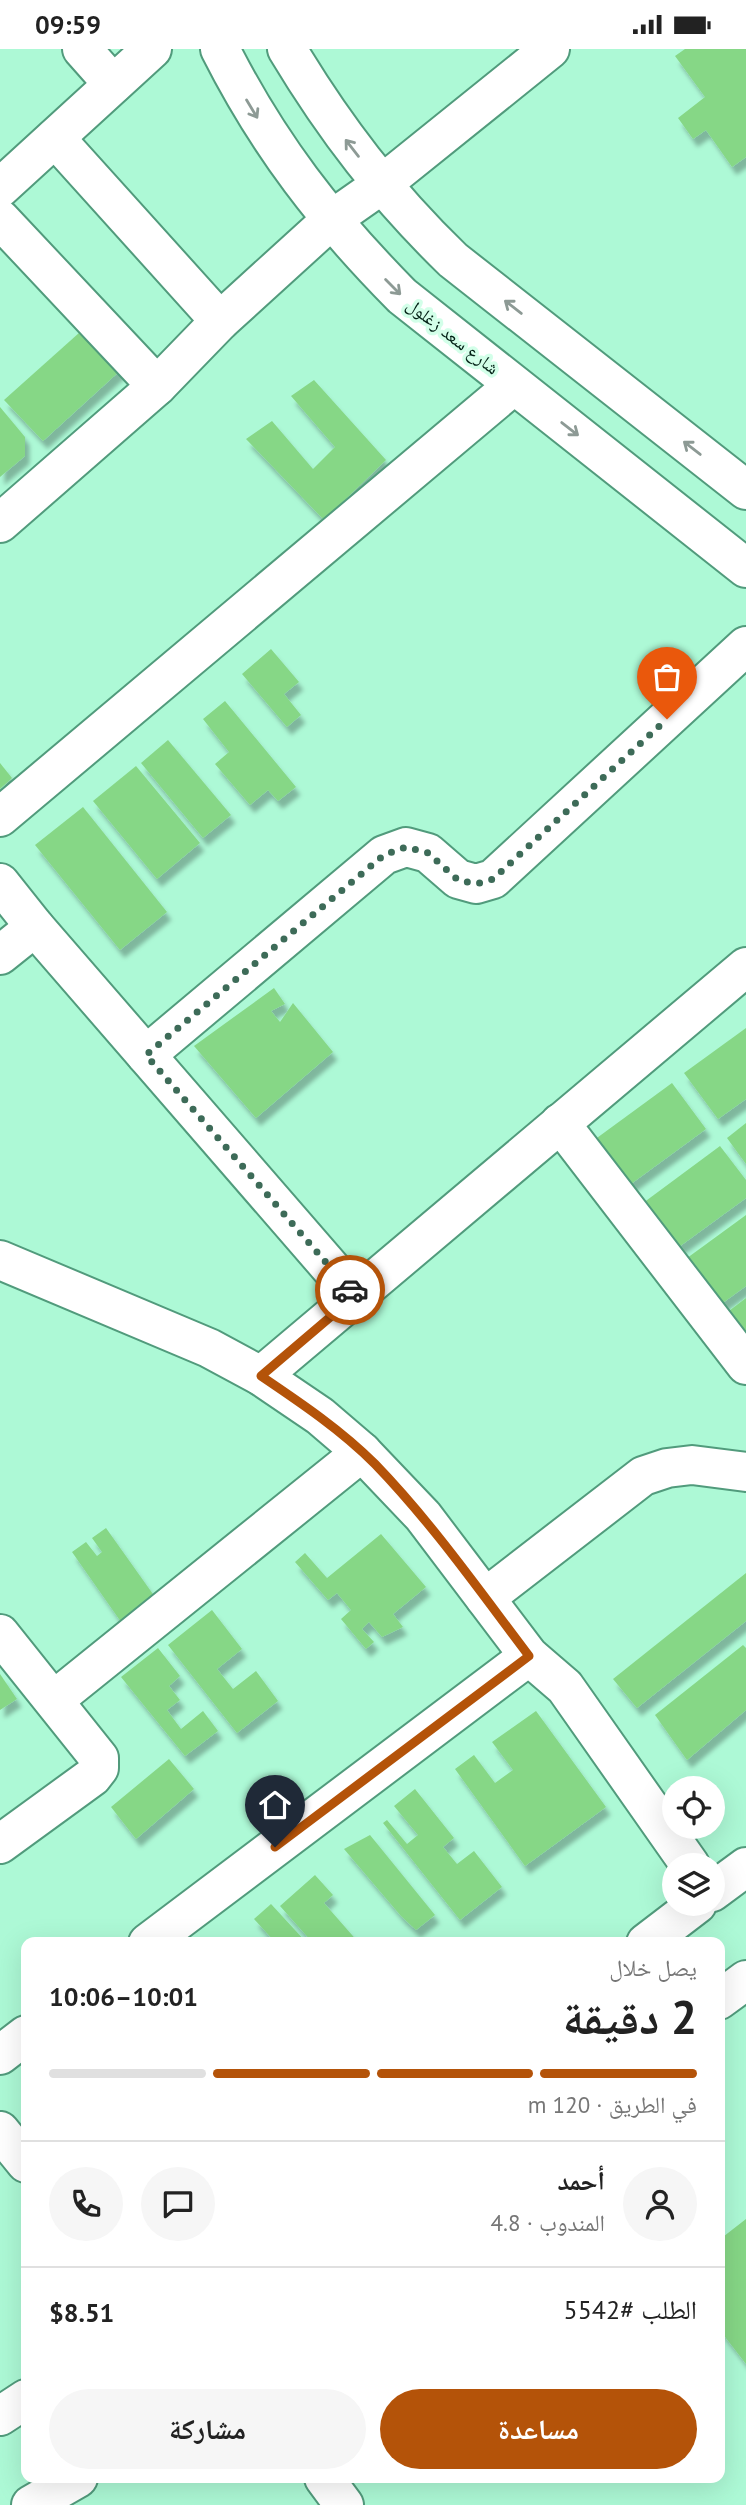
<!DOCTYPE html>
<html lang="ar">
<head>
<meta charset="utf-8">
<style>
	body { margin:0; font-family:"PT Sans","Noto Naskh Arabic",sans-serif; background:#f6f6f6; color:#222; direction:rtl; height:100vh; display:flex; flex-direction:column; font-size:26px; white-space:nowrap }
	* { box-sizing:border-box; margin:0 }
	p { font-size:23px; color:#767676 }
	.icon { flex:none; width:38px; height:38px; fill:none; stroke:currentColor; stroke-width:2; stroke-linecap:round; stroke-linejoin:round }
	.map { position:relative; flex:1; overflow:hidden; direction:ltr }
	.sheet { position:absolute; left:21px; top:1888px; width:704px; height:546px; display:flex; flex-direction:column; background:#fff; border-radius:14px; box-shadow:0 7px 28px #0002; direction:rtl }
	.sheet>* { flex:none }
	.controls { position:absolute; left:662px; top:1727px; display:grid; gap:14px }
	.controls a { display:grid; place-items:center; width:63px; height:63px; border-radius:50%; background:#fff; box-shadow:0 7px 28px #0002; font-size:35px }
	.pin { position:absolute; display:grid; place-items:center; width:60px; height:60px; color:#fff; margin:-72px -30px; border-radius:50% 50% 50% 0; rotate:-45deg; box-shadow:0 0 7px #0007 }
	.pin .icon { rotate:45deg }
	.courier { position:absolute; display:grid; place-items:center; width:70px; height:70px; margin:-35px; border:5px solid #b45309; border-radius:50%; background:#fff; color:#222; box-shadow:0 2px 9px #0007 }
	.headline em { font-style:normal; font-weight:700 }
	.headline div { display:flex; flex-direction:column-reverse }
	.headline { display:flex; align-items:center; justify-content:space-between; height:119px; padding:0 28px }
	h1 { font-size:46px; font-weight:700; line-height:52px }
	.bar { display:grid; grid-template-columns:repeat(4,1fr); gap:10px 7px; align-content:center; height:84px; padding:0 28px }
	.bar i { height:9px; border-radius:5px; background:#e0e0e0 }
	.bar .active { background:#b45309 }
	.bar p { grid-column:span 4 }
	.line { display:flex; align-items:center; gap:18px; padding:0 28px; border-top:2px solid #e0e0e0 }
	.line div { flex:1 }
	.round { display:grid; place-items:center; flex:none; width:74px; height:74px; border-radius:37px; background:#f6f6f6 }
	.action { display:flex; gap:14px; margin-top:auto; padding:14px 28px }
	.action a { flex:1; height:80px; border-radius:42px; background:#b45309; color:#fff; font-size:28px; font-weight:700; line-height:80px; text-align:center }
	.action a+a { background:#f6f6f6; color:#222 }
	.status { display:flex; justify-content:space-between; align-items:center; height:49px; padding:0 35px; background:#fff; direction:ltr }
	.status svg { height:19px; fill:currentColor }
	.map>svg:first-child { display:block }
	.building { fill:#86d786; filter:url(#shadow) }
	.lines { fill:none; stroke-linecap:round; stroke-linejoin:round }
	.minor-casing { stroke:#519b7c; stroke-width:42 }
	.minor { stroke:#fff; stroke-width:38 }
	.oneway { stroke:#8d9a95 }
	.done { stroke:#3d6b58; stroke-width:7; stroke-dasharray:0 12.6 }
	.route { stroke:#b45309; stroke-width:9 }
	.labels { text-anchor:middle; dominant-baseline:central; stroke-width:7; stroke-linejoin:round; paint-order:stroke }
	.street-label { font-size:18px; fill:#011f14; stroke:#d3ffe9 }
</style>
</head>
<body>
<div class="status"><b>09:59</b><svg viewBox="0 0 49 12"><path d="M0 12V9h3v3zM5 12V6h3v6zM10 12V3h3v9zM15 12V0h3v12zM26 1h20v11H26zM47 4h2v5h-2z"/></svg></div>
<div class="map">
<svg width="746" height="2456" viewBox="0 0 746 2456">
	<defs>
		<filter id="shadow"><feDropShadow dx="4.5" dy="8" stdDeviation="2" flood-color="#0004"/></filter>
	</defs>
	<rect width="100%" height="100%" fill="#adf9d6"/>
	<!-- building -->
	<g class="building">
		<path d="M685 0H746V108L732 118 706 81 693 90 678 69 705 48 675 7Z"/>
		<path d="M89 275 123 319 43 392 4 351Z"/>
		<path d="M314 331 386 411 324 471 246 390 272 372 313 420 335 398 291 347Z"/>
		<path d="M0 358 25 388V407L0 428Z"/>
		<path d="M271 600 299 633 284 645 301 666 287 678 242 625Z"/>
		<path d="M225 652 296 738 278 752 268 741 250 756 215 715 229 703 203 670Z"/>
		<path d="M168 691 231 766 203 789 141 714Z"/>
		<path d="M0 714 12 729 0 740Z"/>
		<path d="M136 717 200 794 157 830 93 752Z"/>
		<path d="M83 758 167 863 120 901 35 796Z"/>
		<path d="M274 939 285 955 271 962 280 973 293 954 333 1003 256 1069 194 997Z"/>
		<path d="M746 979V1050L718 1070 684 1024Z"/>
		<path d="M672 1034 706 1080 624 1140 590 1094Z"/>
		<path d="M746 1074V1115L727 1089Z"/>
		<path d="M720 1097 746 1131V1149L672 1203 639 1157Z"/>
		<path d="M746 1166V1237L717 1258 683 1212Z"/>
		<path d="M746 1249V1293L725 1265Z"/>
		<path d="M106 1479 160 1555 126 1580 72 1503 86 1493 97 1507 102 1503 92 1489Z"/>
		<path d="M381 1485 426 1538 393 1565 403 1578 382 1588 369 1573 362 1580 374 1593 366 1600 341 1570 351 1561 337 1544 328 1551 295 1513 305 1504 327 1529Z"/>
		<path d="M746 1524V1572L637 1659 613 1630Z"/>
		<path d="M212 1561 242 1600 217 1620 233 1640 256 1622 278 1652 237 1684 168 1596Z"/>
		<path d="M743 1596 746 1599V1661L687 1711 655 1666Z"/>
		<path d="M158 1599 180 1627 169 1637 180 1651 167 1661 181 1680 203 1662 218 1682 185 1707 121 1628Z"/>
		<path d="M0 1625 17 1650 0 1661Z"/>
		<path d="M536 1662 606 1758 525 1817 455 1720 474 1706 495 1734 513 1721 492 1693Z"/>
		<path d="M169 1710 194 1740 136 1790 111 1758Z"/>
		<path d="M415 1740 454 1789 443 1798 457 1815 474 1802 502 1838 460 1871 383 1774 387 1771 407 1795 418 1786 394 1757Z"/>
		<path d="M370 1786 435 1866 416 1881 401 1867 344 1800Z"/>
		<path d="M315 1826 333 1846 324 1854 359 1894H313L280 1857Z"/>
		<path d="M271 1855 307 1894H276L254 1870Z"/>
		<path d="M746 2170V2315L719 2280V2191Z"/>
	</g>
	<g class="lines">
		<!-- minor casing -->
		<g class="minor-casing">
			<g id="minor">
				<path d="M82 0 113 35"/>
				<path d="M220 0C269 97 326 170 402 247L746 519"/>
				<path d="M287 0C335 80 386 146 453 211L746 441"/>
				<path d="M55 89 220 272"/>
				<path d="M0 139 152 0"/>
				<path d="M0 170 157 337"/>
				<path d="M0 474 157 337 220 272 331 171 381 136 550 0"/>
				<path d="M0 768 514 336"/>
				<path d="M0 834 35 878 355 1247"/>
				<path d="M0 906 35 878"/>
				<path d="M146 1006 384 806 406 798 428 804 458 830 476 835 493 830 746 597"/>
				<path d="M560 1074 746 1316"/>
				<path d="M0 1211 209 1299 261 1327 320 1367 362 1403 423 1467 529 1607 565 1638 690 1816"/>
				<path d="M261 1327 746 918"/>
				<path d="M485 1549 643 1427 667 1419 692 1416 746 1423"/>
				<path d="M0 1585 99 1709V1719L92 1728 0 1795"/>
				<path d="M54 1651 362 1403"/>
				<path d="M712 1843 746 1818"/>
				<path d="M148 1894 529 1607"/>
				<path d="M646 1894 697 1855"/>
				<path d="M719 1951 746 1931"/>
				<path d="M0 2006 26 1986"/>
				<path d="M0 2082 26 2114"/>
				<path d="M0 2367 26 2350"/>
				<path d="M324 2429 344 2456"/>
				<path d="M31 2456 78 2429"/>
			</g>
		</g>
		<!-- minor -->
		<use href="#minor" class="minor"/>
	</g>
	<!-- one-way arrows -->
	<defs><path id="oneway-shaft" d="M-6 0H5M1.5-3L5.5 0L1.5 3" fill="none" stroke-width="1.6" stroke-linecap="round" stroke-linejoin="round" transform="scale(1.75)"/></defs>
	<g class="oneway">
		<use href="#oneway-shaft" transform="translate(252 60) rotate(59)"/>
		<use href="#oneway-shaft" transform="translate(352 99) rotate(-128)"/>
		<use href="#oneway-shaft" transform="translate(393 238) rotate(45)"/>
		<use href="#oneway-shaft" transform="translate(513 258) rotate(-142)"/>
		<use href="#oneway-shaft" transform="translate(570 380) rotate(38)"/>
		<use href="#oneway-shaft" transform="translate(692 399) rotate(-142)"/>
	</g>
	<g class="lines">
		<!-- done -->
		<path class="done" d="M350 1241 146 1006 384 806 406 798 428 804 458 831 476 835 493 830 667 670"/>
		<!-- route -->
		<path class="route" d="M275 1798 529 1607C479 1541 432 1474 375 1415 341 1381 301 1354 261 1327L355 1247 350 1241"/>
	</g>
	<g class="labels">
		<!-- street labels -->
		<g class="street-label">
			<text transform="translate(453 287) rotate(38)">شارع سعد زغلول</text>
		</g>
	</g>
</svg>
<div class="controls">
<a><svg class="icon" aria-label="locate" viewBox="0 0 24 24"><circle cx="12" cy="12" r="6"/><path d="M12 2v4M12 18v4M2 12h4M18 12h4"/></svg></a>
<a><svg class="icon" aria-label="layers" viewBox="0 0 24 24"><path d="M12 4l9 5-9 5-9-5zM3 14l9 5 9-5"/></svg></a>
</div>
<div class="pin" style="left:667px;top:670px;background:#ea580c"><svg class="icon" aria-label="bag" viewBox="0 0 24 24"><path d="M5 8h14l-1 12H6zM9 8a3 3 0 0 1 6 0"/></svg></div>
<div class="pin" style="left:275px;top:1798px;background:#1f2937"><svg class="icon" aria-label="home" viewBox="0 0 24 24"><path d="M3 11l9-7 9 7M6 9v11h12V9"/></svg></div>
<div class="courier" style="left:350px;top:1241px"><svg class="icon" aria-label="car" viewBox="0 0 24 24"><path d="M5 17H2v-5l4-1 3-4h7l3 4 3 1v5h-3M9 17h6M6 11h13"/><circle cx="7" cy="17" r="2"/><circle cx="17" cy="17" r="2"/></svg></div>
<section class="sheet">
<div class="headline"><div><h1>2 دقيقة</h1><p>يصل خلال</p></div><em>10:01–10:06</em></div>
<div class="bar"><i class="active"></i><i class="active"></i><i class="active"></i><i></i><p>في الطريق · 120 m</p></div>
<div class="line" style="height:126px"><a class="round"><svg class="icon" aria-label="person" viewBox="0 0 24 24"><circle cx="12" cy="8" r="4"/><path d="M4 21q1-7 8-7t8 7"/></svg></a><div><b>أحمد</b><p>المندوب · 4.8</p></div><a class="round"><svg class="icon" aria-label="chat" viewBox="0 0 24 24"><path d="M4 5h16v11H9l-5 4z"/></svg></a><a class="round"><svg class="icon" aria-label="phone" viewBox="0 0 24 24"><path d="M5 4h4l2 5-3 2q2 4 5 5l2-3 5 2v4C11 20 4 13 5 4z"/></svg></a></div>
<div class="line" style="height:91px"><div>الطلب #5542</div><b>$8.51</b></div>
<div class="action"><a>مساعدة</a><a>مشاركة</a></div>
</section>
</div>
</body>
</html>
